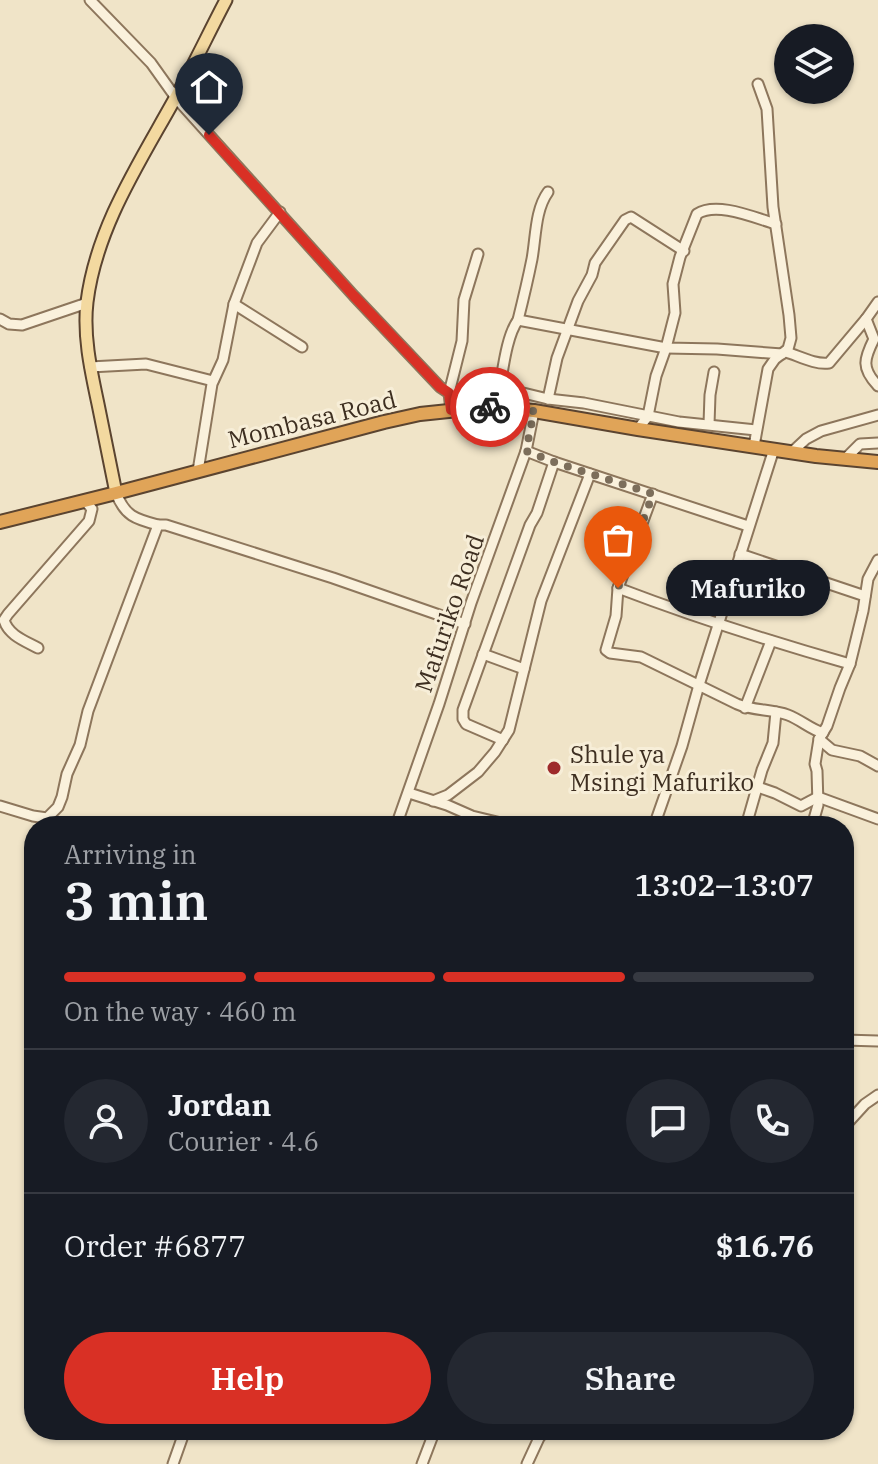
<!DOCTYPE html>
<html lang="en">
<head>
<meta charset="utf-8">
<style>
	body { margin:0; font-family:"IBM Plex Serif",serif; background:#242831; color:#f1f3f6; height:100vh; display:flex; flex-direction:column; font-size:30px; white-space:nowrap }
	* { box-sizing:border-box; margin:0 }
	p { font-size:26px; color:#9ea1a6 }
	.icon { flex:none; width:44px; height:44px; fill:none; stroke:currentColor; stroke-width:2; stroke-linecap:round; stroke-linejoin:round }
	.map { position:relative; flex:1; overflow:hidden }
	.sheet { position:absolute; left:24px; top:816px; width:830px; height:624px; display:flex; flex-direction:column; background:#171b24; border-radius:32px; box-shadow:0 2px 6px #0004 }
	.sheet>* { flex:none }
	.tools { position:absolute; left:774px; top:24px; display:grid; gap:16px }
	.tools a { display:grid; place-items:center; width:80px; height:80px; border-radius:50%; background:#171b24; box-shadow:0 2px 6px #0004; font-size:40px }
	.pin { position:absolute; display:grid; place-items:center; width:68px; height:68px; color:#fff; margin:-82px -34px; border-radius:50% 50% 50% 0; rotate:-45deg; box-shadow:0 0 8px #0007 }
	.pin .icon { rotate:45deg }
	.courier { position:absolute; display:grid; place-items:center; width:80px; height:80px; margin:-40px; border:6px solid #d93025; border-radius:50%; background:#fff; color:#222; box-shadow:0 2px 10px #0007 }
	.bubble { position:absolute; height:56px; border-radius:28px; background:#171b24; box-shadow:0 2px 6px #0004; font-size:26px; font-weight:600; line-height:56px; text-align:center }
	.overview em { font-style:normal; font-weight:600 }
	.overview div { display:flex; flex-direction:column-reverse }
	.overview { display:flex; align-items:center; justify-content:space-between; height:136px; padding:0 40px }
	h1 { font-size:52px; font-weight:600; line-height:60px }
	.bar { display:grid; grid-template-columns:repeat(4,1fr); gap:12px 8px; align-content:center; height:96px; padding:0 40px }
	.bar i { height:10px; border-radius:6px; background:#363941 }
	.bar .selected { background:#d93025 }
	.bar p { grid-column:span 4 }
	.line { display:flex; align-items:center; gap:20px; padding:0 40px; border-top:2px solid #363941 }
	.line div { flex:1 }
	.round { display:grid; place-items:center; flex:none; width:84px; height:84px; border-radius:42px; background:#242831 }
	.primary-button { display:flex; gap:16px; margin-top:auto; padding:16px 40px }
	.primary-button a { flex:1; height:92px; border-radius:48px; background:#d93025; color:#fff; font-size:32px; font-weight:600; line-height:92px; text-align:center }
	.primary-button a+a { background:#242831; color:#f1f3f6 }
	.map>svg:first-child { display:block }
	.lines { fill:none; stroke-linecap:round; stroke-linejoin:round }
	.minor-casing { stroke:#8d765c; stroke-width:13 }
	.major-casing { stroke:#5b4430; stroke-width:15 }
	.highway-casing { stroke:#5b4430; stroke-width:16 }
	.minor { stroke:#faf1dc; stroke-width:9 }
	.major { stroke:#f3d9a0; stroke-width:11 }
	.highway { stroke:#e0a458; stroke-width:12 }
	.done { stroke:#7c6e5b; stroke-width:8; stroke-dasharray:0 14.4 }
	.route { stroke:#d93025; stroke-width:10 }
	.poi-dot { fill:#9e2a2b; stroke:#f7eed8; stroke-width:3 }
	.labels { text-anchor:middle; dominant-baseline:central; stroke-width:6; stroke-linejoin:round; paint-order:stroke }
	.street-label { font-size:24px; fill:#3d2e20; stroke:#f7eed8 }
	.poi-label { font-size:24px; fill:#3d2e20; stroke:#f7eed8; text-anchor:start }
</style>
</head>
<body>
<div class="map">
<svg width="878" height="1464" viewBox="0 0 878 1464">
	<rect width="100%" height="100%" fill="#f0e4c8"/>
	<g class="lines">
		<!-- minor casing -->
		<g class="minor-casing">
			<g id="minor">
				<path d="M90 0 151 63 176 98 354 296 440 387 449 393 451 410"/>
				<path d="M478 254 464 300 462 341 449 393 515 391 548 399 584 403 679 422 756 430"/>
				<path d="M234 304 302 347"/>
				<path d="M0 319 9 324 22 325 87 303"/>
				<path d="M866 319 874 339C864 359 861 368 878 386"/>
				<path d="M518 320 666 348 717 349 782 354"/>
				<path d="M786 352C799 356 815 365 829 363L866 319 878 302"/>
				<path d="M90 367 146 364 213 381"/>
				<path d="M499 391C503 371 506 337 518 320 523 300 528 279 532 259 536 237 535 210 548 192"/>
				<path d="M548 399 557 358 578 301 592 275 595 263 625 220 631 217 684 251"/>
				<path d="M709 424 710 395 714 372"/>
				<path d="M638 429 648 416 656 376 666 348 675 313 673 284 680 257 697 214C717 201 755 218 776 224"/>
				<path d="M754 446 768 369 775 359 788 349 791 338 789 315 773 207 767 109 758 84"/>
				<path d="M526 451 554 462 748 526"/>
				<path d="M792 452 806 439 821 431 878 415"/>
				<path d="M845 459 860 444 878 443"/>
				<path d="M198 471 212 384 223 360 234 304 257 243 280 212"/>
				<path d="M116 493C125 516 135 519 158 525"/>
				<path d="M653 494 618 588 616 616 606 650 610 653 641 657 737 704C753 711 772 709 788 715 801 720 810 729 823 733"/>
				<path d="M740 554 865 596"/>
				<path d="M618 588C694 617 772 642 850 664"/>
				<path d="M38 648C25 641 8 635 4 620L8 614 89 521 92 509 85 501"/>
				<path d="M483 654 524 669"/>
				<path d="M745 708 771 641"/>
				<path d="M819 739 832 750 860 756 878 766"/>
				<path d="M503 740 466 724 463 719V710L530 525 537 513 554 462"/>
				<path d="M758 787 775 793 801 806 818 797 878 819"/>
				<path d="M409 793 447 805 472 816 513 826"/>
				<path d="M433 801 448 795 478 772 495 752 509 730 541 601 590 474"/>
				<path d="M0 806 33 816 47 818 58 807 62 797 67 774 80 745 88 711 158 525H166L333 578 465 624"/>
				<path d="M396 826 439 704 471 603 526 451 534 411"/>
				<path d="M654 826 682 746 699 685 774 449"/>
				<path d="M746 826 762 770 773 743 776 712"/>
				<path d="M812 826 818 805 817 771 815 764 819 739 827 726 840 688 850 664 863 611 868 579 878 560"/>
				<path d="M844 1040 878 1041"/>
				<path d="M844 1127 865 1104 878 1095"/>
				<path d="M173 1464 185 1430"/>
				<path d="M422 1464 435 1430"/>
				<path d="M527 1464 539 1438 545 1430"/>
			</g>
		</g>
		<!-- major casing -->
		<g class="major-casing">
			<path id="major" d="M116 493C110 463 104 434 98 404 91 371 83 336 87 302 96 229 138 165 173 102 192 69 208 34 226 0"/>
		</g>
		<!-- highway casing -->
		<g class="highway-casing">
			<path id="highway" d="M0 522 116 493 384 422 420 414 487 407 534 411 638 429 816 456 878 462"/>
		</g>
		<!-- minor -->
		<use href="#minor" class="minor"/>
		<!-- major -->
		<use href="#major" class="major"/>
		<!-- highway -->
		<use href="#highway" class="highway"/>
	</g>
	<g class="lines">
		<!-- done -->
		<path class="done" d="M490 407 534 411 526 451 554 462 653 494 618 588"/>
		<!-- route -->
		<path class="route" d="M209 135 354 296 440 387 449 393 451 410 490 407"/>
	</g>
	<!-- markers -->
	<circle class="poi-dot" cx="554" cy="768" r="8"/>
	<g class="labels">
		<!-- street labels -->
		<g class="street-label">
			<text transform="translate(312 419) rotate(-14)">Mombasa Road</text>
			<text transform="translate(449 613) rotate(-71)">Mafuriko Road</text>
		</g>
		<!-- poi labels -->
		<g class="poi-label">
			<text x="570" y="754">Shule ya<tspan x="570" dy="28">Msingi Mafuriko</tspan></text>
		</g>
	</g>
</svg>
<div class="tools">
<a><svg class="icon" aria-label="layers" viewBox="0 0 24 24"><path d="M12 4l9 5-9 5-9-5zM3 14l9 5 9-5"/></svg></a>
</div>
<div class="pin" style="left:618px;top:588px;background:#ea580c"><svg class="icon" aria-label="bag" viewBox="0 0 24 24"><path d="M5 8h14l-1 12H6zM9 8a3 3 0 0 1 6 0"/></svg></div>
<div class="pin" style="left:209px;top:135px;background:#1f2937"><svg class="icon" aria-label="home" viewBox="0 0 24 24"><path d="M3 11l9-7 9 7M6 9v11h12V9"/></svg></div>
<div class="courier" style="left:490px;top:407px"><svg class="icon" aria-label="bike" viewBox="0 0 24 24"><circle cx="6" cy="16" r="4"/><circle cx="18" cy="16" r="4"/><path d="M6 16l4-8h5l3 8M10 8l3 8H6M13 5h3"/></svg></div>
<div class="bubble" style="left:666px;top:560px;width:164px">Mafuriko</div>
<section class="sheet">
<div class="overview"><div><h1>3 min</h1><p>Arriving in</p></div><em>13:02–13:07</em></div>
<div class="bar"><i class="selected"></i><i class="selected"></i><i class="selected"></i><i></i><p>On the way · 460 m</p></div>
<div class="line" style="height:144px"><a class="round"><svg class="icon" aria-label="person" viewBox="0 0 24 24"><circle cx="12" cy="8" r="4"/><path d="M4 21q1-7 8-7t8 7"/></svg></a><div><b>Jordan</b><p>Courier · 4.6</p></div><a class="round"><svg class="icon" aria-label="chat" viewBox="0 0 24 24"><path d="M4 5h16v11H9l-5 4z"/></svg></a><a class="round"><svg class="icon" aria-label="phone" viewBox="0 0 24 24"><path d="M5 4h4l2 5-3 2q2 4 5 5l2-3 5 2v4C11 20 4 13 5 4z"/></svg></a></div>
<div class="line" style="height:104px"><div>Order #6877</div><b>$16.76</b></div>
<div class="primary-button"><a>Help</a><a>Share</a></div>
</section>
</div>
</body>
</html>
